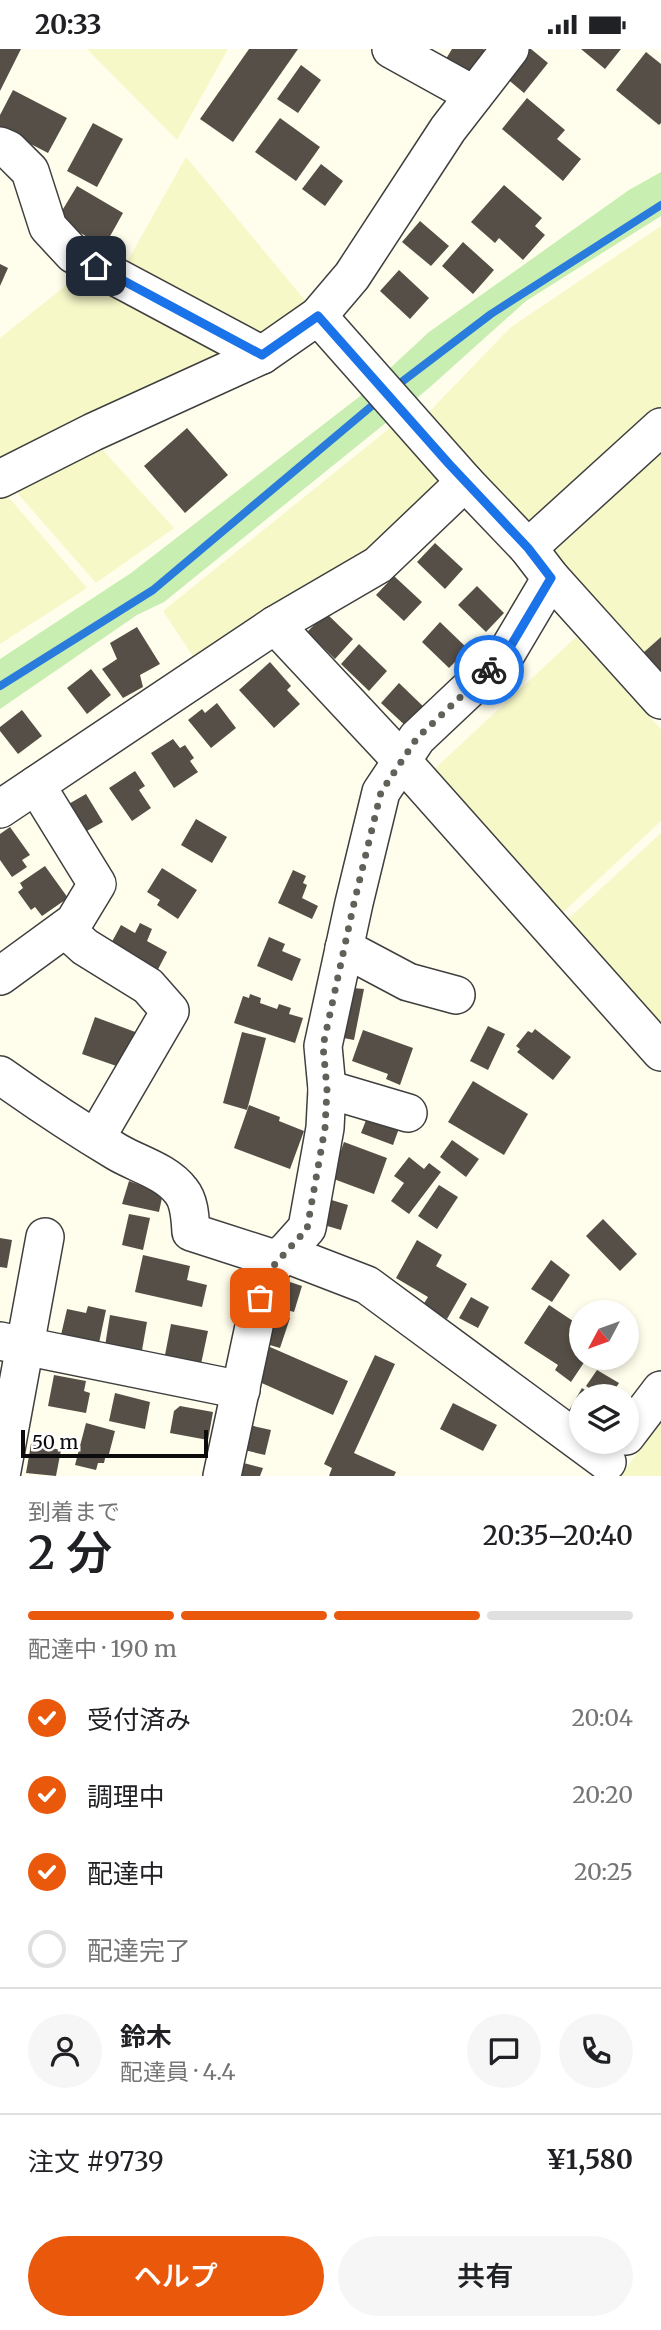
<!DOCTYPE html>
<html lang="ja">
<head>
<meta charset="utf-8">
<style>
	body { margin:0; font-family:Merriweather,"Noto Sans JP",serif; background:#f6f6f6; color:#202124; height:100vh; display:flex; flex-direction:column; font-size:26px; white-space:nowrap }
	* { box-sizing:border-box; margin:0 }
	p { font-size:23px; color:#757577 }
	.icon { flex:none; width:38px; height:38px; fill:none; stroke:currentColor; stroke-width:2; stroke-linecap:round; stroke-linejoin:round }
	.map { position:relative; height:1427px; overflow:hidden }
	.sheet { display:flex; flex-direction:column; background:#fff; flex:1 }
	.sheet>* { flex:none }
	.needle { width:46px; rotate:229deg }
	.tools { position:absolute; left:569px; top:1251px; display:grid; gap:14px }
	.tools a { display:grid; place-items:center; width:70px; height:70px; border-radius:50%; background:#fff; box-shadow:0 4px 10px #0003; font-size:35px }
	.scale { position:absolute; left:21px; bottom:18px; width:187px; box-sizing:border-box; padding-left:7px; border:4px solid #0c0c0c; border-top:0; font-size:19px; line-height:24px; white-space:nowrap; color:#0c0c0c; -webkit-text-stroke:5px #fff; paint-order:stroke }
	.pin { position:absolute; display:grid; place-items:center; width:60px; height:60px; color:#fff; margin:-30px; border-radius:14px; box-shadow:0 4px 10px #0006 }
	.courier { position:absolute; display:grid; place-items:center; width:70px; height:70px; margin:-35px; border:5px solid #1a73e8; border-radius:50%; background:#fff; color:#222; box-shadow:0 2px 9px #0007 }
	.headline em { font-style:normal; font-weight:600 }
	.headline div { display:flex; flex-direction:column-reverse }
	.headline { display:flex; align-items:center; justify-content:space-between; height:119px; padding:0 28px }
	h1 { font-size:46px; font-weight:600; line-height:52px }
	.bar { display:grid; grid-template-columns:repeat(4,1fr); gap:10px 7px; align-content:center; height:84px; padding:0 28px }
	.bar i { height:9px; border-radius:5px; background:#e0e0e0 }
	.bar .selected { background:#ea580c }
	.bar p { grid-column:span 4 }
	.line { display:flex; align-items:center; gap:18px; padding:0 28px; border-top:2px solid #e0e0e0 }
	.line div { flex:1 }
	.round { display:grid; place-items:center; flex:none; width:74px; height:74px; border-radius:37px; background:#f6f6f6 }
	ol { padding:0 28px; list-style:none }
	li { display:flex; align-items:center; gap:21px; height:77px }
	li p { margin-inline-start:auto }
	li .icon { padding:7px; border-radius:50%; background:#ea580c; color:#fff; stroke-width:4 }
	li:last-child { color:#757577 }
	li i { width:38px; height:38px; border:4px solid #e0e0e0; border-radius:50% }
	.cta { display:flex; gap:14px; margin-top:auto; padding:14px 28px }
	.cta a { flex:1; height:80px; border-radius:42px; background:#ea580c; color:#fff; font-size:28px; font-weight:600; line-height:80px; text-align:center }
	.cta a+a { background:#f6f6f6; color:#202124 }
	.status { display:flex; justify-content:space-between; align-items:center; height:49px; padding:0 35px; background:#fff; direction:ltr }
	.status svg { height:19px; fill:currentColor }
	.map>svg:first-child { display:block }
	.farmland { fill:#f6f8c8 }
	.green { fill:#c8eeb1 }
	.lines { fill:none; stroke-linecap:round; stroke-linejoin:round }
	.stream { stroke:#297bdc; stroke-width:8 }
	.building { fill:#564f47 }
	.minor-casing { stroke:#3f3f3f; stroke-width:40 }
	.minor { stroke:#fff; stroke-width:37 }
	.done { stroke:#61615a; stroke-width:7; stroke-dasharray:0 12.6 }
	.route { stroke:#1a73e8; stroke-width:9 }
</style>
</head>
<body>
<div class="status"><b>20:33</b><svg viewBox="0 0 49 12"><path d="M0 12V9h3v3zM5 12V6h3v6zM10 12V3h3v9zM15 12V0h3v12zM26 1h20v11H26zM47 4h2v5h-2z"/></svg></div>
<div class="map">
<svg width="661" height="1427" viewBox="0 0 661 1427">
	<rect width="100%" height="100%" fill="#fffeec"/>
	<!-- farmland -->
	<g class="farmland">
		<path d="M87 0H228L177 91Z"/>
		<path d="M186 108 318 267 262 306 118 229Z"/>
		<path d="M661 177V630L427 365 511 278Z"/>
		<path d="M78 227 228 308 0 416V289Z"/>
		<path d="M396 374 443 436 391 504 194 609 163 562Z"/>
		<path d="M97 395 174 479 96 534 12 438Z"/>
		<path d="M4 443 87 539 0 595V446Z"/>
		<path d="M576 588 661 680V772L559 867 428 726Z"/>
		<path d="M661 784V978L564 874Z"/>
		<path d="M661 1369V1427H621Z"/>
	</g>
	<!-- green -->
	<path class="green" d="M661 123V167L526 252 429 339 164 553 137 566 0 660V610L131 524 359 348 429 283 629 141Z"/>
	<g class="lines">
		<!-- stream -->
		<g class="stream">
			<path d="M395 338 491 265 661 156"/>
			<path d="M0 637 153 541 380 350"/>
		</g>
	</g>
	<!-- building -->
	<g class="building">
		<path d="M0 0H21L0 42Z"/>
		<path d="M249 0H298L233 93 200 70Z"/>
		<path d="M452 0H483L492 6 474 33 444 13Z"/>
		<path d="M528 0H531L548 14 524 44 505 28Z"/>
		<path d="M581 0H621L605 20Z"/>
		<path d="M646 3 661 15V74L659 76 616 41Z"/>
		<path d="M301 16 321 31 298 64 277 50Z"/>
		<path d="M13 41 67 69 48 104 0 79V66Z"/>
		<path d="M527 49 565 81 557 90 581 110 563 132 502 80Z"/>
		<path d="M280 69 320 98 296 132 255 103Z"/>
		<path d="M93 74 123 90 97 138 67 122Z"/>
		<path d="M321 115 343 132 325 157 302 140Z"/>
		<path d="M504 136 542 169 535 177 545 186 523 211 499 189 495 194 471 173Z"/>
		<path d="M77 137 123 164 104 198 57 170Z"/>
		<path d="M420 172 449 197 431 217 402 193Z"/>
		<path d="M463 193 494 221 473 245 442 217Z"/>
		<path d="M0 215 8 219 0 237Z"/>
		<path d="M399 221 429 249 410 270 380 242Z"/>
		<path d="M187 379 228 426 185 464 144 417Z"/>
		<path d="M435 494 463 520 445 540 417 513Z"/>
		<path d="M394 527 422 553 404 572 376 546Z"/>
		<path d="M477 537 504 564 486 583 458 556Z"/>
		<path d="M326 564 353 590 335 610 307 583Z"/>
		<path d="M440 573 468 600 449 619 422 593Z"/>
		<path d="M137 578 160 615 140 626 143 638 123 649 102 620 117 610 110 594Z"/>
		<path d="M661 588V623L643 604Z"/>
		<path d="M359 595 387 622 369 642 341 615Z"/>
		<path d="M270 613 291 637 287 641 300 655 274 679 239 641Z"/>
		<path d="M91 620 111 646 87 665 67 639Z"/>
		<path d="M399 634 427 661 409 680 381 654Z"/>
		<path d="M217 654 236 679 211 699 188 671 202 660 205 664Z"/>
		<path d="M22 661 42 687 18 705 0 682V678Z"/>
		<path d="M173 690 180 699 185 696 194 709 190 712 198 723 174 739 151 704Z"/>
		<path d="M135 722 145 737 139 741 151 759 132 772 109 739Z"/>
		<path d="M86 745 103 773 76 788 60 760Z"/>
		<path d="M196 770 227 788 212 814 181 796Z"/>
		<path d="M10 778 30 806 22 811 27 818 12 828 0 811V785Z"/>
		<path d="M45 817 68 849 42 867 35 858 31 861 18 843 23 839 20 834Z"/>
		<path d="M162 819 197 841 178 870 157 856 160 851 147 843Z"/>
		<path d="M293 821 306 827 303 834 307 836 302 849 318 857 312 870 278 854Z"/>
		<path d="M140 874 152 880 147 892 167 903 154 928 107 902 121 876 135 884Z"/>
		<path d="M269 888 285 895 282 902 301 910 292 932 257 917Z"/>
		<path d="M343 938 364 940 354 991 333 987Z"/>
		<path d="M250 945 261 949 260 954 277 960 279 955 291 959 289 965 303 969 295 994 234 974 243 947 249 949Z"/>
		<path d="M95 968 138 984 125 1020 82 1005Z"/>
		<path d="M488 977 505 985 488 1021 470 1012Z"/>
		<path d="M535 980 571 1008 553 1031 517 1003 520 1000 516 997 528 982 532 984Z"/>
		<path d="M363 981 413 999 400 1036 386 1030 388 1025 352 1012Z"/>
		<path d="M242 983 266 989 247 1061 223 1054Z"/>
		<path d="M473 1032 528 1065 504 1106 448 1073Z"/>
		<path d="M249 1056 280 1068 279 1072 304 1082 290 1120 234 1099Z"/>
		<path d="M370 1061 402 1071 393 1096 361 1084Z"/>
		<path d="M452 1091 479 1110 466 1128 440 1108Z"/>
		<path d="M344 1093 387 1109 374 1145 331 1129Z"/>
		<path d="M409 1108 424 1120 429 1114 441 1123 409 1165 391 1152 404 1134 394 1127Z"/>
		<path d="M129 1132 163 1144 159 1163 122 1155Z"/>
		<path d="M439 1136 458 1148 437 1180 418 1167Z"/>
		<path d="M325 1149 348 1156 341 1181 317 1174Z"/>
		<path d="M129 1165 150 1169 143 1201 122 1196Z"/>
		<path d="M603 1170 637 1205 620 1222 586 1187Z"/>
		<path d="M0 1189 12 1191 7 1219 0 1218Z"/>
		<path d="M417 1191 442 1206 436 1217 467 1235 447 1270 423 1256 428 1248 396 1229Z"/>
		<path d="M143 1206 190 1217 187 1231 207 1236 202 1258 135 1243Z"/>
		<path d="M551 1211 570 1226 552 1253 531 1240Z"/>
		<path d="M281 1230 302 1237 294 1263 273 1257Z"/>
		<path d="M471 1248 489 1258 478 1279 459 1269Z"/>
		<path d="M549 1256 573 1272 570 1278 581 1285V1309H587L571 1333 555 1321 558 1316 524 1294Z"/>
		<path d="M88 1257 106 1261 99 1294 61 1286 67 1260 86 1264Z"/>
		<path d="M266 1261 290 1269 280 1299 256 1292Z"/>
		<path d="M110 1266 147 1273 141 1307 105 1297Z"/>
		<path d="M171 1275 208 1282 201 1315 165 1306Z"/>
		<path d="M270 1298 348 1332 333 1366 255 1331Z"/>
		<path d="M375 1306 395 1315 354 1404 396 1423 394 1427H329L332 1419 324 1415Z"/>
		<path d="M597 1321 619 1334 610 1348H602L586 1337Z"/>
		<path d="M54 1326 86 1332 84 1342 90 1344 86 1364 48 1357Z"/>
		<path d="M582 1339 595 1348H581V1371L568 1363Z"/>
		<path d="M115 1344 150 1353 145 1380 109 1372Z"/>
		<path d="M453 1354 497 1376 483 1402 440 1380Z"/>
		<path d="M180 1357 213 1363 208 1391 170 1384 174 1362Z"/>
		<path d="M86 1374 115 1382 109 1405H106L104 1414H98L96 1421 75 1416Z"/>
		<path d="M249 1376 271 1381 265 1406 244 1401Z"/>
		<path d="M31 1395 61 1401 56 1427 26 1424Z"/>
		<path d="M240 1413 263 1419 260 1427H236Z"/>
	</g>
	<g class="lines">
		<!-- minor casing -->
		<g class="minor-casing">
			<g id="minor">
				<path d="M391 0 474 46"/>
				<path d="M0 97 9 101 30 122 48 178 73 205 262 306"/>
				<path d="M318 267 465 433 528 499 551 529 661 651"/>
				<path d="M0 430 93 383 262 306 318 267 352 227 448 80 510 0"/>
				<path d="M528 499 661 378"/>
				<path d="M275 576 402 712 661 1003"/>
				<path d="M0 760 275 576 378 516 465 433"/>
				<path d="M65 880 85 898 148 937 170 962 96 1089"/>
				<path d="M344 899 408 933 456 946"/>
				<path d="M0 927 74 873 97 835 36 736"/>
				<path d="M0 1026C38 1053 77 1079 117 1103 137 1115 166 1122 181 1142 190 1153 190 1169 191 1183L278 1211"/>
				<path d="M327 1040 408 1064"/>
				<path d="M284 1204 367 1236 607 1413"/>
				<path d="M0 1292 241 1341"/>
				<path d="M626 1387 661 1341"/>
				<path d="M1 1427 45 1188"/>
				<path d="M222 1427 265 1226 307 1179 325 1079 327 1040 323 997 354 854 381 743 417 689 506 605 551 529"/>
			</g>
		</g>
		<!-- minor -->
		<use href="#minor" class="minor"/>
	</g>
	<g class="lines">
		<!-- done -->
		<path class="done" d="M260 1249 265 1226 307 1180 325 1079 327 1040 323 997 354 854 381 743 417 689 489 621"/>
		<!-- route -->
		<path class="route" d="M96 217 262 306 318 267 449 415 528 499 551 529 506 605 489 621"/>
	</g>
</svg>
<div class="tools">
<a><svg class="needle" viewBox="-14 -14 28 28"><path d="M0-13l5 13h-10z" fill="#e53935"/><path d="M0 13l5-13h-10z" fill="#757577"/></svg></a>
<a><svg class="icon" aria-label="layers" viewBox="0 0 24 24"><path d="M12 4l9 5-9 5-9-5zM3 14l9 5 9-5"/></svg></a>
</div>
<div class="scale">50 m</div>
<div class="pin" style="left:260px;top:1249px;background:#ea580c"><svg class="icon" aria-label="bag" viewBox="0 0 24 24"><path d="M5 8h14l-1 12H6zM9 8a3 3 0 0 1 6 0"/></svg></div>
<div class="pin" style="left:96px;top:217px;background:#1f2937"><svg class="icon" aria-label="home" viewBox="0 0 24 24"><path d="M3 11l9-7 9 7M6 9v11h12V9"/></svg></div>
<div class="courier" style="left:489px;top:621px"><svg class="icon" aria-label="bike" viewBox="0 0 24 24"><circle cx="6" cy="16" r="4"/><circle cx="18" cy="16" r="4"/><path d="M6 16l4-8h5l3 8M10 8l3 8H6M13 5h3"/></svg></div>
</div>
<section class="sheet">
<div class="headline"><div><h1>2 分</h1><p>到着まで</p></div><em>20:35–20:40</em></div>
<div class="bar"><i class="selected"></i><i class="selected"></i><i class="selected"></i><i></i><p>配達中 · 190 m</p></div>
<ol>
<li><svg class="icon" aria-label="check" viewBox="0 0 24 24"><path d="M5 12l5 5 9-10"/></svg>受付済み<p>20:04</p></li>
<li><svg class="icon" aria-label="check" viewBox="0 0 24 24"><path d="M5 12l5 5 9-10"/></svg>調理中<p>20:20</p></li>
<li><svg class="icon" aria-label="check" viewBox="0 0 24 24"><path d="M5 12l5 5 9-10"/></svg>配達中<p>20:25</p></li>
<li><i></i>配達完了</li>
</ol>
<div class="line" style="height:126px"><a class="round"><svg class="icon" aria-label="person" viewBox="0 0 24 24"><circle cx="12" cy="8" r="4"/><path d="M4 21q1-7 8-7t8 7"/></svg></a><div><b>鈴木</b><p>配達員 · 4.4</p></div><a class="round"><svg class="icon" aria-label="chat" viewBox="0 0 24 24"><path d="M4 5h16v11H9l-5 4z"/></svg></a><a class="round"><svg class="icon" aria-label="phone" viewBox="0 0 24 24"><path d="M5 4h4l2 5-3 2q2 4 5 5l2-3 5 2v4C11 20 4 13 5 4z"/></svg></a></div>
<div class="line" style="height:91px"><div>注文 #9739</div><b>¥1,580</b></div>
<div class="cta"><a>ヘルプ</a><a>共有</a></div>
</section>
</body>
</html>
